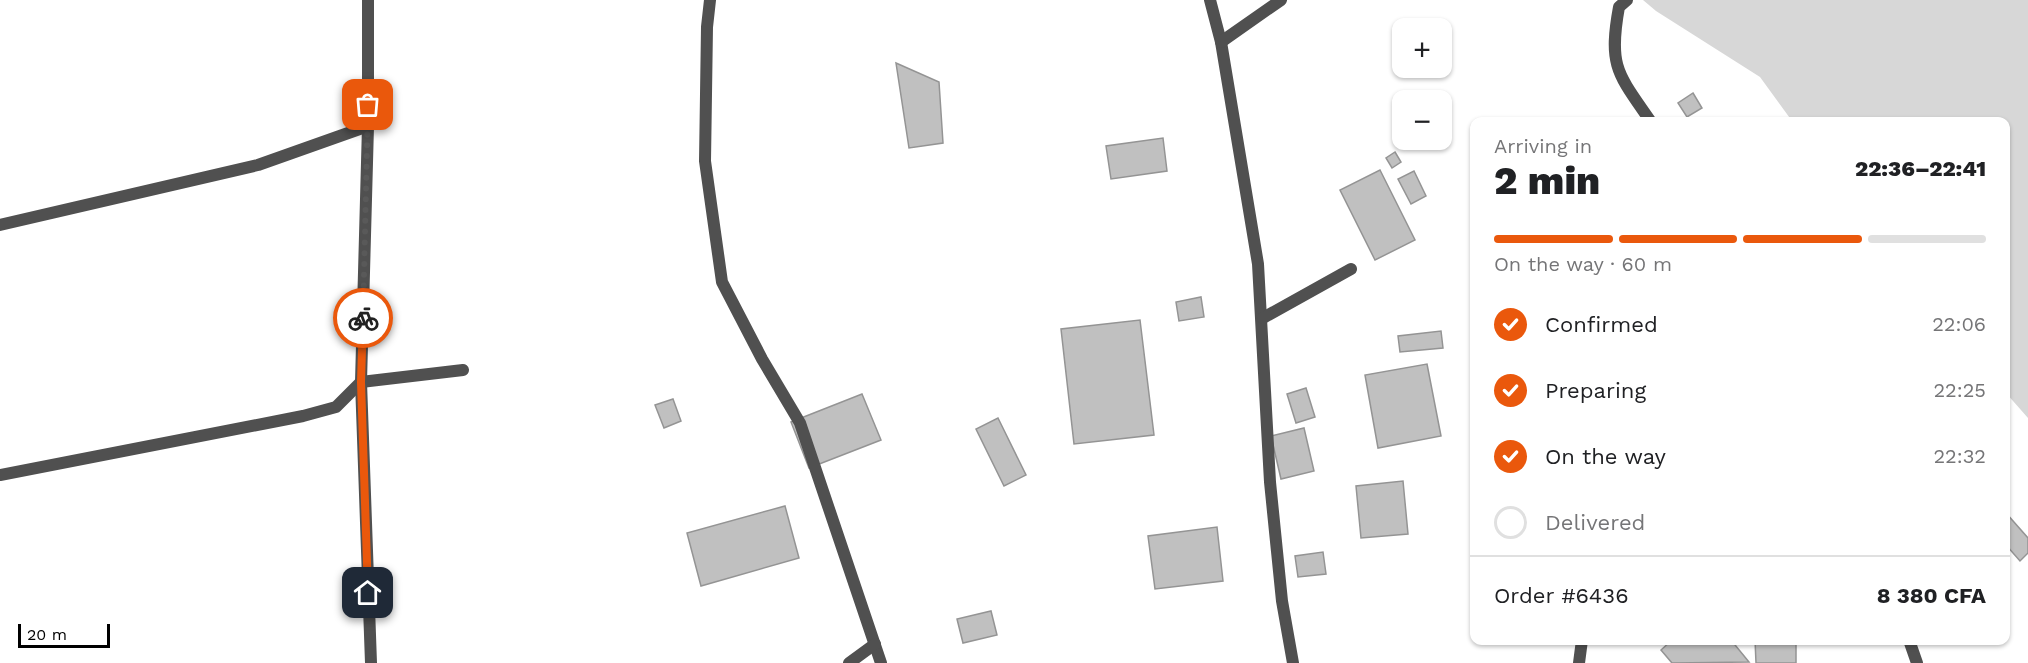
<!DOCTYPE html>
<html lang="en">
<head>
<meta charset="utf-8">
<style>
	body { margin:0; font-family:"Work Sans",sans-serif; background:#f2f2f2; color:#202124; height:100vh; display:flex; flex-direction:column; font-size:22px; white-space:nowrap }
	* { box-sizing:border-box; margin:0 }
	p { font-size:20px; color:#757577 }
	.icon { flex:none; width:33px; height:33px; fill:none; stroke:currentColor; stroke-width:2; stroke-linecap:round; stroke-linejoin:round }
	.map { position:relative; flex:1; overflow:hidden }
	.drawer { position:absolute; left:1470px; top:117px; width:540px; height:528px; display:flex; flex-direction:column; background:#fff; border-radius:12px; box-shadow:0 2px 4px #0004 }
	.drawer>* { flex:none }
	.buttons { position:absolute; left:1392px; top:18px; display:grid; gap:12px }
	.buttons a { display:grid; place-items:center; width:60px; height:60px; border-radius:12px; background:#fff; box-shadow:0 2px 4px #0004; font-size:30px }
	.scale { position:absolute; left:18px; bottom:15px; width:92px; box-sizing:border-box; padding-left:6px; border:3px solid #000; border-top:0; font-size:16px; line-height:21px; white-space:nowrap; color:#000; -webkit-text-stroke:4px #fff; paint-order:stroke }
	.pin { position:absolute; display:grid; place-items:center; width:51px; height:51px; color:#fff; margin:-26px; border-radius:12px; box-shadow:0 3px 9px #0006 }
	.courier { position:absolute; display:grid; place-items:center; width:60px; height:60px; margin:-30px; border:4px solid #ea580c; border-radius:50%; background:#fff; color:#222; box-shadow:0 2px 8px #0007 }
	.head em { font-style:normal; font-weight:800 }
	.head div { display:flex; flex-direction:column-reverse }
	.head { display:flex; align-items:center; justify-content:space-between; height:102px; padding:0 24px }
	h1 { font-size:39px; font-weight:800; line-height:45px }
	.bar { display:grid; grid-template-columns:repeat(4,1fr); gap:9px 6px; align-content:center; height:72px; padding:0 24px }
	.bar i { height:8px; border-radius:4px; background:#e0e0e0 }
	.bar .on { background:#ea580c }
	.bar p { grid-column:span 4 }
	.line { display:flex; align-items:center; gap:15px; padding:0 24px; border-top:2px solid #e0e0e0 }
	.line div { flex:1 }
	ol { padding:0 24px; list-style:none }
	li { display:flex; align-items:center; gap:18px; height:66px }
	li p { margin-inline-start:auto }
	li .icon { padding:6px; border-radius:50%; background:#ea580c; color:#fff; stroke-width:4 }
	li:last-child { color:#757577 }
	li i { width:33px; height:33px; border:3px solid #e0e0e0; border-radius:50% }
	.map>svg:first-child { display:block }
	.green { fill:#d7d7d7 }
	.building { fill:#c0c0c0; stroke:#949494; stroke-width:1.5 }
	.lines { fill:none; stroke-linecap:round; stroke-linejoin:round }
	.minor { stroke:#505050; stroke-width:12 }
	.done { stroke:#595959; stroke-width:6; stroke-dasharray:0 10.8 }
	.route { stroke:#ea580c; stroke-width:8 }
</style>
</head>
<body>
<div class="map">
<svg width="2028" height="663" viewBox="0 0 2028 663">
	<rect width="100%" height="100%" fill="#fff"/>
	<!-- green -->
	<path class="green" d="M1643 0H2028V418L2006 393V122L1792 121 1760 77 1656 11Z"/>
	<!-- building -->
	<g class="building">
		<path d="M896 63 939 82 943 143 909 148Z"/>
		<path d="M1693 93 1702 108 1687 117 1678 103Z"/>
		<path d="M1163 138 1167 171 1111 179 1106 146Z"/>
		<path d="M1395 152 1401 162 1392 168 1386 158Z"/>
		<path d="M1380 170 1415 240 1375 260 1340 190Z"/>
		<path d="M1414 171 1426 196 1411 204 1398 179Z"/>
		<path d="M1201 297 1204 317 1179 321 1176 302Z"/>
		<path d="M1140 320 1154 435 1074 444 1061 329Z"/>
		<path d="M1441 331 1443 348 1400 352 1398 336Z"/>
		<path d="M1427 364 1441 436 1378 448 1365 375Z"/>
		<path d="M1306 388 1315 417 1296 423 1287 394Z"/>
		<path d="M862 394 881 440 809 468 791 422Z"/>
		<path d="M673 399 681 421 664 428 655 405Z"/>
		<path d="M998 418 1026 475 1004 486 976 429Z"/>
		<path d="M1304 428 1314 471 1281 479 1271 436Z"/>
		<path d="M1403 481 1408 534 1361 538 1356 486Z"/>
		<path d="M785 506 799 558 701 586 687 533Z"/>
		<path d="M2006 513 2028 538V553L2020 561 2006 545Z"/>
		<path d="M1217 527 1223 581 1155 589 1148 536Z"/>
		<path d="M1323 552 1326 574 1298 577 1295 556Z"/>
		<path d="M991 611 997 635 963 643 957 619Z"/>
		<path d="M1672 640H1731L1749 662 1672 663 1661 650Z"/>
		<path d="M1755 640H1796V663H1756Z"/>
	</g>
	<g class="lines">
		<!-- minor -->
		<g class="minor">
			<path d="M368 0V126L361 382 371 663"/>
			<path d="M710 0 707 27 705 161 722 282 762 359 800 423 881 663"/>
			<path d="M1210 0 1221 42 1258 264 1270 482 1282 601 1293 663"/>
			<path d="M1627 0 1619 7C1608 67 1618 74 1651 122"/>
			<path d="M1221 42 1281 0"/>
			<path d="M0 225 258 165 368 126"/>
			<path d="M1263 318 1351 269"/>
			<path d="M0 475 303 416 336 407 361 382 463 370"/>
			<path d="M1909 640 1917 663"/>
			<path d="M849 663 875 644"/>
			<path d="M1579 663 1582 640"/>
		</g>
	</g>
	<g class="lines">
		<!-- done -->
		<path class="done" d="M363 318 368 105"/>
		<!-- route -->
		<path class="route" d="M363 318 361 382 368 593"/>
	</g>
</svg>
<div class="buttons">
<a>+</a>
<a>−</a>
</div>
<div class="scale">20 m</div>
<div class="pin" style="left:368px;top:105px;background:#ea580c"><svg class="icon" aria-label="bag" viewBox="0 0 24 24"><path d="M5 8h14l-1 12H6zM9 8a3 3 0 0 1 6 0"/></svg></div>
<div class="pin" style="left:368px;top:593px;background:#1f2937"><svg class="icon" aria-label="home" viewBox="0 0 24 24"><path d="M3 11l9-7 9 7M6 9v11h12V9"/></svg></div>
<div class="courier" style="left:363px;top:318px"><svg class="icon" aria-label="bike" viewBox="0 0 24 24"><circle cx="6" cy="16" r="4"/><circle cx="18" cy="16" r="4"/><path d="M6 16l4-8h5l3 8M10 8l3 8H6M13 5h3"/></svg></div>
<section class="drawer">
<div class="head"><div><h1>2 min</h1><p>Arriving in</p></div><em>22:36–22:41</em></div>
<div class="bar"><i class="on"></i><i class="on"></i><i class="on"></i><i></i><p>On the way · 60 m</p></div>
<ol>
<li><svg class="icon" aria-label="check" viewBox="0 0 24 24"><path d="M5 12l5 5 9-10"/></svg>Confirmed<p>22:06</p></li>
<li><svg class="icon" aria-label="check" viewBox="0 0 24 24"><path d="M5 12l5 5 9-10"/></svg>Preparing<p>22:25</p></li>
<li><svg class="icon" aria-label="check" viewBox="0 0 24 24"><path d="M5 12l5 5 9-10"/></svg>On the way<p>22:32</p></li>
<li><i></i>Delivered</li>
</ol>
<div class="line" style="height:78px"><div>Order #6436</div><b>8 380 CFA</b></div>
</section>
</div>
</body>
</html>
